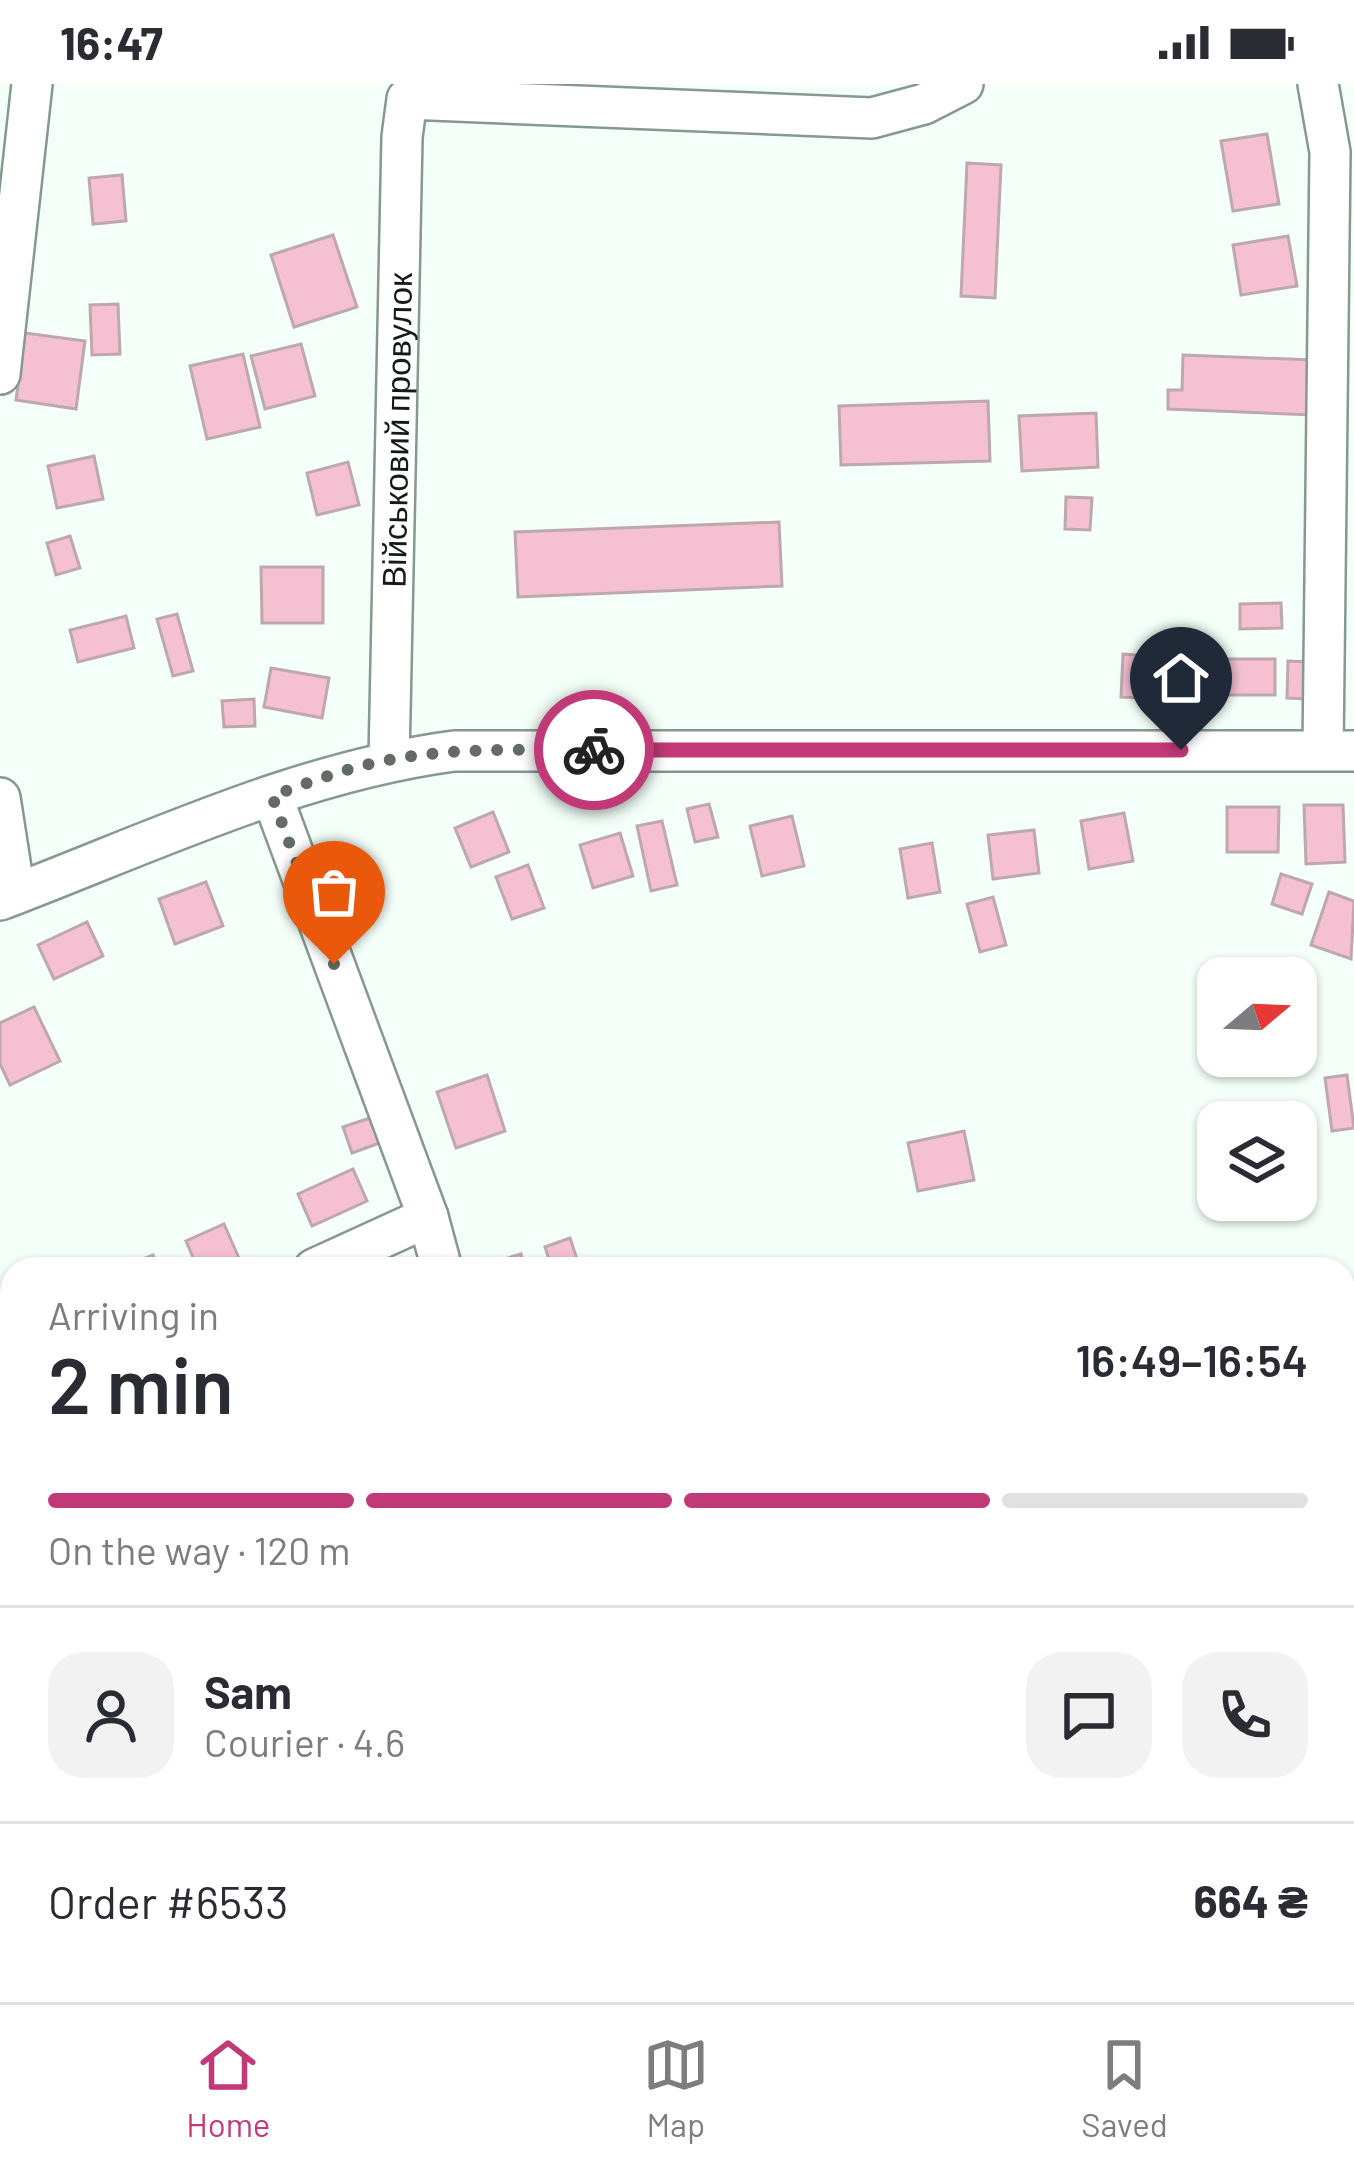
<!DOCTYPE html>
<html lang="en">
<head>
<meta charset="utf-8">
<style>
	body { margin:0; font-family:Barlow,sans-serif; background:#f2f2f3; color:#2b2b33; height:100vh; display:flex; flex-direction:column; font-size:45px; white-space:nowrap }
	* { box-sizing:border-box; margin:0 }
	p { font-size:39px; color:#7c7c81 }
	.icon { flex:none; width:66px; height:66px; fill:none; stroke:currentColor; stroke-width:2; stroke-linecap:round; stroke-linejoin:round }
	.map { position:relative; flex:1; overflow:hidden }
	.details { position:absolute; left:0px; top:1173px; width:1356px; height:747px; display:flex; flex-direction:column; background:#fff; border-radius:36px 36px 0 0; box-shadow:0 3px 9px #0004 }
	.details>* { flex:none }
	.needle { width:78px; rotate:71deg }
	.buttons { position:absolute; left:1197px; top:873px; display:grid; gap:24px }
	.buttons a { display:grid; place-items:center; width:120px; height:120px; border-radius:24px; background:#fff; box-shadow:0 3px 9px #0004; font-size:60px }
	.pin { position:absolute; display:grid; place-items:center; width:102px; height:102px; color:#fff; margin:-123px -51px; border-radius:50% 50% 50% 0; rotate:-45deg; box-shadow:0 0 12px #0007 }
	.pin .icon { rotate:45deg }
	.courier { position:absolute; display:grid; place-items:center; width:120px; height:120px; margin:-60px; border:9px solid #c13976; border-radius:50%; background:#fff; color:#222; box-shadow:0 3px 15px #0007 }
	.headline em { font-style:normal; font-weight:600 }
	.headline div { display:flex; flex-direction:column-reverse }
	.headline { display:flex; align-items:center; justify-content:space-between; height:204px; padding:0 48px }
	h1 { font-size:78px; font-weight:600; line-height:90px }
	.bar { display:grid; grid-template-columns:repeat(4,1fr); gap:18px 12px; align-content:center; height:144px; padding:0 48px }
	.bar i { height:15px; border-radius:9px; background:#e1e1e2 }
	.bar .selected { background:#c13976 }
	.bar p { grid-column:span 4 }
	.line { display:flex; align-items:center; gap:30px; padding:0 48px; border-top:3px solid #e1e1e2 }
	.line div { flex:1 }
	.round { display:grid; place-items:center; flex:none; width:126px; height:126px; border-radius:36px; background:#f2f2f3 }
	.status { display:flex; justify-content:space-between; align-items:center; height:84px; padding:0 60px; background:#fff; direction:ltr }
	.status svg { height:33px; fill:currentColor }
	.dock { display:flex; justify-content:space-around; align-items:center; height:168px; border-top:3px solid #e1e1e2; background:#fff; font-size:33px; color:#7c7c81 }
	.dock a { display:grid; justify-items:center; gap:6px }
	.dock .selected { color:#c13976 }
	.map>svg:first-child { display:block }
	.building { fill:#f5c1d2; stroke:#bda8ae; stroke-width:3 }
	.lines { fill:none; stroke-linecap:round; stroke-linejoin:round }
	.minor-casing { stroke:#86998e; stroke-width:44 }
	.minor { stroke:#fff; stroke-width:39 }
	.done { stroke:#626b66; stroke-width:12; stroke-dasharray:0 21.6 }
	.route { stroke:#c13976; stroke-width:15 }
	.labels { text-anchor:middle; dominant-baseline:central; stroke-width:10; stroke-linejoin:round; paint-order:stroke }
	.street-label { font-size:33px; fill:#141b17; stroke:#fff }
</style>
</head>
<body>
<div class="status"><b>16:47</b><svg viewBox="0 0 49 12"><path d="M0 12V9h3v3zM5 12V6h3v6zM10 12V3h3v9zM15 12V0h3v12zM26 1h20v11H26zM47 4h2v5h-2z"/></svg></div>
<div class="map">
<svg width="1354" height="1918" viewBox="0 0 1354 1918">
	<rect width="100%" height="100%" fill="#f3fff8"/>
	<!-- building -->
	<g class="building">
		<path d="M1267 50 1279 120 1233 127 1221 57Z"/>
		<path d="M967 79 1001 81 995 214 961 212Z"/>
		<path d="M122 91 126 137 93 140 89 94Z"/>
		<path d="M333 151 357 223 294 243 271 171Z"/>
		<path d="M1288 152 1297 202 1241 211 1233 161Z"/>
		<path d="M118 220 120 270 92 271 90 221Z"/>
		<path d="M25 249 85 257 76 325 16 316Z"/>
		<path d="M301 260 315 312 265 325 251 272Z"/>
		<path d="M243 270 260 343 207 355 190 282Z"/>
		<path d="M1183 271 1314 276 1312 331 1168 325V306H1182Z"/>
		<path d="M988 317 990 377 841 381 839 322Z"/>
		<path d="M1096 329 1098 383 1022 387 1019 332Z"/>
		<path d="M94 372 103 415 57 424 48 382Z"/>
		<path d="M348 378 359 421 317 431 307 389Z"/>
		<path d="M1066 413 1092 414 1090 446 1065 445Z"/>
		<path d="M779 438 782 502 518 513 515 448Z"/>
		<path d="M70 452 80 484 56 491 47 459Z"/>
		<path d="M261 483H323V539H262Z"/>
		<path d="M1281 519 1282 544 1240 545V520Z"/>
		<path d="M177 530 193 587 173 592 157 535Z"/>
		<path d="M126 532 134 564 78 578 70 546Z"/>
		<path d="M1123 570 1161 573 1159 615 1121 613Z"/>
		<path d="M1212 575H1275V611H1213Z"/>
		<path d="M1288 577 1309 578 1308 615 1287 614Z"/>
		<path d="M271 584 329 594 322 634 264 623Z"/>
		<path d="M1171 602 1191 603 1189 629 1169 627Z"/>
		<path d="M254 615 255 642 224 643 222 617Z"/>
		<path d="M709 720 718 753 695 758 687 725Z"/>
		<path d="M1304 721H1343L1345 778 1306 780Z"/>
		<path d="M1227 723H1279L1278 768H1227Z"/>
		<path d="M493 728 509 768 471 783 455 744Z"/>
		<path d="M1124 729 1133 777 1089 785 1081 737Z"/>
		<path d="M792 732 804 782 762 792 750 742Z"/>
		<path d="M662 737 677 801 651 807 637 742Z"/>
		<path d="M1034 746 1039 789 993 795 988 751Z"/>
		<path d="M620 749 633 792 593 804 580 761Z"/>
		<path d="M932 759 940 808 908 814 900 765Z"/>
		<path d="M528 781 544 824 512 835 496 793Z"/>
		<path d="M1281 790 1312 800 1302 830 1272 820Z"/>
		<path d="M206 798 223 842 175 860 159 815Z"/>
		<path d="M1329 808 1354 817 1351 875 1311 861Z"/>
		<path d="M993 813 1006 861 980 868 967 820Z"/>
		<path d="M87 838 103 872 54 895 38 861Z"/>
		<path d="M34 923 60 977 10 1001 0 980V939Z"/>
		<path d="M487 991 505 1047 456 1064 437 1008Z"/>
		<path d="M1347 991 1354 1044 1332 1047 1325 994Z"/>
		<path d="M376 1032 385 1057 352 1069 343 1043Z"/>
		<path d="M964 1047 974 1096 918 1107 908 1059Z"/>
		<path d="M353 1085 367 1117 312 1142 298 1110Z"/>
		<path d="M224 1140 242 1181 234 1185H198L186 1157Z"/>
		<path d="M570 1154 580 1184 552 1185 545 1163Z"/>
		<path d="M521 1170 525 1185H482L481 1182Z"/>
		<path d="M153 1171 158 1185H118Z"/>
		<path d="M12 1269V1301L10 1302 0 1273Z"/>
		<path d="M1354 1352V1406L1352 1407 1344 1354Z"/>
		<path d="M12 1386V1453L4 1455 0 1389Z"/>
		<path d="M79 1908H134L136 1918H81Z"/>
		<path d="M440 1908H466L464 1918H439Z"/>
		<path d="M605 1908H640L637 1918H602Z"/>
		<path d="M698 1908H732L729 1918Z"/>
		<path d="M934 1908H971L968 1918H931Z"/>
	</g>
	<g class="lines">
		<!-- minor casing -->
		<g class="minor-casing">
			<g id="minor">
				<path d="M1318 0 1330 68 1323 666"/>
				<path d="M0 290 32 0"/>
				<path id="s1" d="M389 676 402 53 407 15 872 34 924 20 963 0"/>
				<path d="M272 712 428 1133 442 1185"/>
				<path d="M0 714 15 810"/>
				<path d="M0 816C148 760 296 688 454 667H1354"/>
				<path d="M314 1185 428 1133"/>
				<path d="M0 1330 12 1323"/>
				<path d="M1344 1456 1354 1454"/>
				<path d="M142 1908 145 1918"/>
				<path d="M877 1918 880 1908"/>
			</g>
		</g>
		<!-- minor -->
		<use href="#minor" class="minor"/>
	</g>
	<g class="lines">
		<!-- done -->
		<path class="done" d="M334 880 272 712C310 698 348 683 389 676 456 663 526 666 594 666"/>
		<!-- route -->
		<path class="route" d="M594 666H1181"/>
	</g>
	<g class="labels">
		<!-- street labels -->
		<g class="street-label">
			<text stroke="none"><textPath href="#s1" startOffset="330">Військовий провулок</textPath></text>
		</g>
	</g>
</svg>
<div class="buttons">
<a><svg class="needle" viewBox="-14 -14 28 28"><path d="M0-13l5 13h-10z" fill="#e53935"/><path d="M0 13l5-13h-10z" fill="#7c7c81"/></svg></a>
<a><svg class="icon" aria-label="layers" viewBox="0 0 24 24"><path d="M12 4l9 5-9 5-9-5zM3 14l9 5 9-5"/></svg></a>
</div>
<div class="pin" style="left:334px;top:880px;background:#ea580c"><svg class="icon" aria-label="bag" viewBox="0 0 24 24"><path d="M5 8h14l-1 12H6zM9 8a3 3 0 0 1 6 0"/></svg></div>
<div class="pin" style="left:1181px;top:666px;background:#1f2937"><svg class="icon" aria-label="home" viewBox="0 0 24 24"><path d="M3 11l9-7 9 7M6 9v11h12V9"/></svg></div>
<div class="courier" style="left:594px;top:666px"><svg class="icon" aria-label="bike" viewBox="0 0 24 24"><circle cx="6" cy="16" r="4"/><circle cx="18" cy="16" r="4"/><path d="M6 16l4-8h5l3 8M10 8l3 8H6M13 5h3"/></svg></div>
<section class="details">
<div class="headline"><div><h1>2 min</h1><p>Arriving in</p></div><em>16:49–16:54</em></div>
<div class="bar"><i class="selected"></i><i class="selected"></i><i class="selected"></i><i></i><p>On the way · 120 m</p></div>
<div class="line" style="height:216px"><a class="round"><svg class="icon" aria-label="person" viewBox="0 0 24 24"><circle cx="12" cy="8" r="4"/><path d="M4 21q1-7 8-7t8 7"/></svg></a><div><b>Sam</b><p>Courier · 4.6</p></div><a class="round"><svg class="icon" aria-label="chat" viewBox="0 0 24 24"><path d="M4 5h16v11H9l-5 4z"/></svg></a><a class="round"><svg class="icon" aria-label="phone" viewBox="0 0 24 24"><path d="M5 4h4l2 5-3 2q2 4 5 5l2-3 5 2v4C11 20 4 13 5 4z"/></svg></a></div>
<div class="line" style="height:156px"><div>Order #6533</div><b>664 ₴</b></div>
</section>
</div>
<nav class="dock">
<a class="selected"><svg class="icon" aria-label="home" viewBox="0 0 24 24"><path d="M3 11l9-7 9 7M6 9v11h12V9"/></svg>Home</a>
<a><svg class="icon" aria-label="map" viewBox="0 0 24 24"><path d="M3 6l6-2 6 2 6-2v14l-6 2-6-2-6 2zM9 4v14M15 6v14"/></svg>Map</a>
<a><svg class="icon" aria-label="saved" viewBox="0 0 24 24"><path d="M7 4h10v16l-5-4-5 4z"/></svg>Saved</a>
</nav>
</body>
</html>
